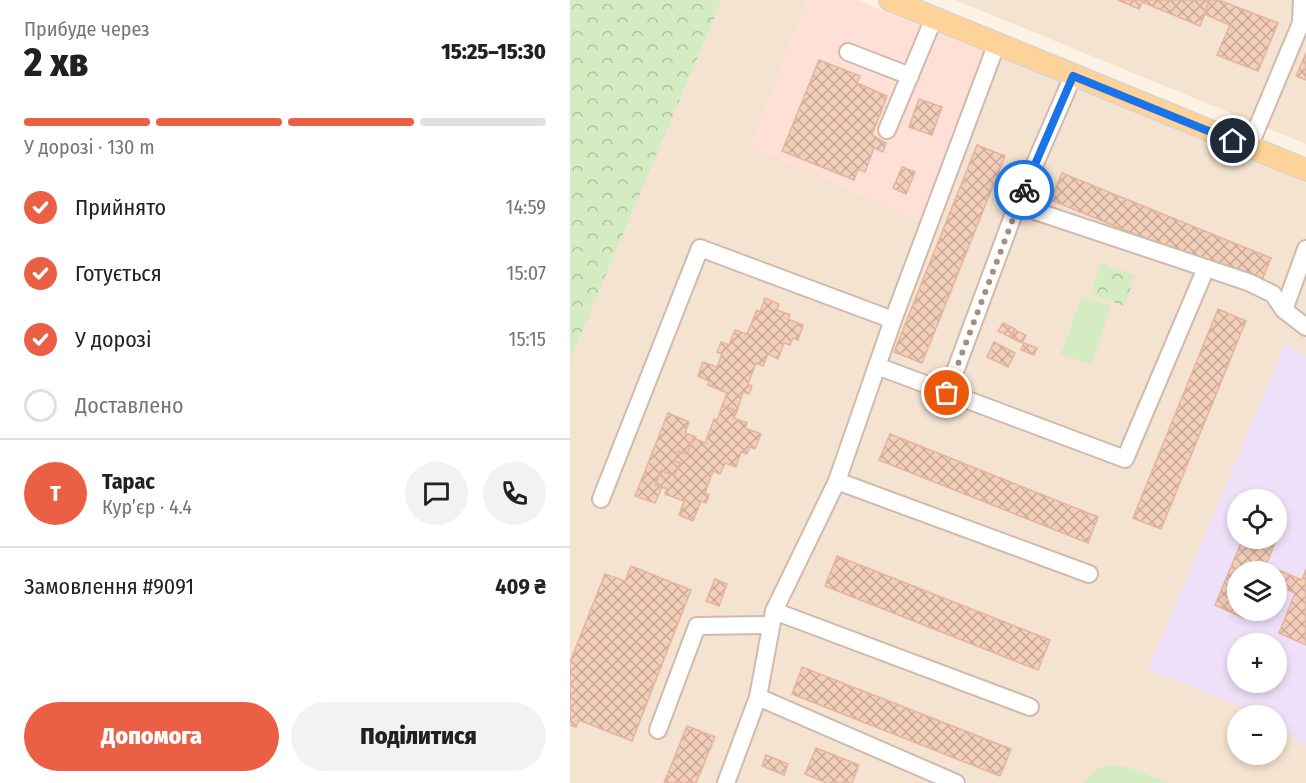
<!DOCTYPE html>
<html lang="uk">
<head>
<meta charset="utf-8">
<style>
	body { margin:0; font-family:"Fira Sans Condensed",sans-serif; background:#f2f2f2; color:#202124; height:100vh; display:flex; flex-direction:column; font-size:22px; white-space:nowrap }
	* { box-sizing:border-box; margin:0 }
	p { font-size:20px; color:#757577 }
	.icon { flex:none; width:33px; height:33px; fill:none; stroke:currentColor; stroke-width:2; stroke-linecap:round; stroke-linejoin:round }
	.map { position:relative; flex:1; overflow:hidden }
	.side { display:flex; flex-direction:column; background:#fff; width:570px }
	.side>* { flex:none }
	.buttons { position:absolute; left:657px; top:489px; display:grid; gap:12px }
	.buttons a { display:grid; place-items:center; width:60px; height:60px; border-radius:50%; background:#fff; box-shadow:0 3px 9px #0003; font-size:30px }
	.pin { position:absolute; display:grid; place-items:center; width:51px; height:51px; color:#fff; margin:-26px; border:3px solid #fff; border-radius:50%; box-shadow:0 2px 6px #0007 }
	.courier { position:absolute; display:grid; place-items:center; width:60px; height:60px; margin:-30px; border:4px solid #1a73e8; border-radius:50%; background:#fff; color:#222; box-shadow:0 2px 8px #0007 }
	.headline em { font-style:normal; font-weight:800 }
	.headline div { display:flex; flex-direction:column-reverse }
	.headline { display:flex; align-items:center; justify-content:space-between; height:102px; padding:0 24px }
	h1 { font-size:39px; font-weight:800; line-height:45px }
	.bar { display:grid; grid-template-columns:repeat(4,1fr); gap:9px 6px; align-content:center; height:72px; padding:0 24px }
	.bar i { height:8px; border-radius:4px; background:#e0e0e0 }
	.bar .selected { background:#eb6045 }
	.bar p { grid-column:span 4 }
	.line { display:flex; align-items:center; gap:15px; padding:0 24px; border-top:2px solid #e0e0e0 }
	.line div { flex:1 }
	.round { display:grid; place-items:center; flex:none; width:63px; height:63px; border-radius:32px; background:#f2f2f2 }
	ol { padding:0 24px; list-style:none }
	li { display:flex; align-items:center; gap:18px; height:66px }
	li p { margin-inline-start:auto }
	li .icon { padding:6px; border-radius:50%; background:#eb6045; color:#fff; stroke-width:4 }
	li:last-child { color:#757577 }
	li i { width:33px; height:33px; border:3px solid #e0e0e0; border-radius:50% }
	.cta { display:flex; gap:12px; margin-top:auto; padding:12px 24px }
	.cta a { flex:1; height:69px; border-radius:36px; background:#eb6045; color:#fff; font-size:24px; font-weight:800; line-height:69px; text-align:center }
	.cta a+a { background:#f2f2f2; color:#202124 }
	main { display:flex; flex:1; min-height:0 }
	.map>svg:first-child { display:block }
	.residential { fill:#f5e3d2; fill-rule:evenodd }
	.commercial { fill:#fee0d7 }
	.education { fill:#efe0f9; fill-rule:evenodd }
	.forest { fill:url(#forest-crowns) }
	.pitch { fill:#d5ebc2 }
	.building { fill:url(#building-cross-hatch); stroke:#e7b39a; stroke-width:1.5 }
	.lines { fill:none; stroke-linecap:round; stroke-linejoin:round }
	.minor-casing { stroke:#d1baac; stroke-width:20 }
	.major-casing { stroke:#dbd3cf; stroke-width:24 }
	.minor { stroke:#fff; stroke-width:16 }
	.major { stroke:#fed39a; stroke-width:21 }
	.done { stroke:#a58d7f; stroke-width:6; stroke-dasharray:0 10.8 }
	.route { stroke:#1a73e8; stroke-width:8 }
</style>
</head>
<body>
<main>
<section class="side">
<div class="headline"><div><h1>2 хв</h1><p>Прибуде через</p></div><em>15:25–15:30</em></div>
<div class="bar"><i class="selected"></i><i class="selected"></i><i class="selected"></i><i></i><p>У дорозі · 130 m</p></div>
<ol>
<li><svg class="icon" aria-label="check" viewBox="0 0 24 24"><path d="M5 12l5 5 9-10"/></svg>Прийнято<p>14:59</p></li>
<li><svg class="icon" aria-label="check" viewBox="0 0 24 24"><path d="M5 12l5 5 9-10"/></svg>Готується<p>15:07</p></li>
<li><svg class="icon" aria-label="check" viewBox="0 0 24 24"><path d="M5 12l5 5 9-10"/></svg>У дорозі<p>15:15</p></li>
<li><i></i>Доставлено</li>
</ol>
<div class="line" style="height:108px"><b class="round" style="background:#eb6045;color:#fff">Т</b><div><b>Тарас</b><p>Кур’єр · 4.4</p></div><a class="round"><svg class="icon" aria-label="chat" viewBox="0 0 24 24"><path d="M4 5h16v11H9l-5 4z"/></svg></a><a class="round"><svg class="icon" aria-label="phone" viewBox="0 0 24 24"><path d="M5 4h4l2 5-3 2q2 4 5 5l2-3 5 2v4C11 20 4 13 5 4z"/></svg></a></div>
<div class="line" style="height:78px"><div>Замовлення #9091</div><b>409 ₴</b></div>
<div class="cta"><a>Допомога</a><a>Поділитися</a></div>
</section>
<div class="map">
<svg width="736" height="783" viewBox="0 0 736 783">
	<defs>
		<pattern id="forest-crowns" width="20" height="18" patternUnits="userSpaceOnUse" patternTransform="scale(1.5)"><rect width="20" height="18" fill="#d5ebc2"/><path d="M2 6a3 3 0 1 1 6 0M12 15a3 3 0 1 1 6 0" fill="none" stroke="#b1c1a0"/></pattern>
		<pattern id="building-cross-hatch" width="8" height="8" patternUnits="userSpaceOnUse" patternTransform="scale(1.5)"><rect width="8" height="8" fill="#f3ceba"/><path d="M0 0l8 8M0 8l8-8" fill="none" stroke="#c9aa99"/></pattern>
	</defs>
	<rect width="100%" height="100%" fill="#fdf2e4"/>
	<!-- residential -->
	<g class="residential">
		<path d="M152 0H237L181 147 417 53 736 183V783H0V360ZM668 500H706V538H668ZM668 572H706V610H668ZM668 644H706V682H668ZM668 716H706V754H668Z"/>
		<path d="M385 0H736V144Z"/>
	</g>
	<!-- commercial -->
	<path class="commercial" d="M237 0H287L417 53 351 222 181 147Z"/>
	<!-- education -->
	<path class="education" d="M716 342 736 357V746L707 725 706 716 693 715 578 670ZM668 500H706V538H668ZM668 572H706V610H668ZM668 644H706V682H668Z"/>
	<!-- forest -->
	<g class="forest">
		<path d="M0 0H152L0 360Z"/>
		<path d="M531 263 565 275 554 306 520 294Z"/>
	</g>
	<!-- pitch -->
	<g class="pitch">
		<path d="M512 296 541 306 521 365 491 354Z"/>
		<path d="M541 765 558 767 599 783H513L527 769Z"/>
	</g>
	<!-- building -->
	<g class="building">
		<path d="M548 0H640L630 26 572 2 569 9Z"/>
		<path d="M640 0H649L708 23 688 71 647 55 660 25 634 14Z"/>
		<path d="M736 53V80L726 76Z"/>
		<path d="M249 60 290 76 287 83 317 96 302 135 316 143 313 152 304 148 295 172 288 169 284 180 212 151Z"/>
		<path d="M349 99 372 107 362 135 339 127Z"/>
		<path d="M407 145 435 156 352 363 324 352Z"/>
		<path d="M332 167 345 172 336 194 323 188Z"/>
		<path d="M492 173 701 258 690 285 481 200Z"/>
		<path d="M195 298 209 304 207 310 220 315 218 319 233 325 228 340 223 338 220 345 214 343 208 359 198 354 193 366 186 363 178 384 182 386 179 394 173 392 167 411 152 406 157 393 138 385 139 381 128 376 133 362 147 367 152 354 147 352 151 342 159 345 165 330 177 334 187 310 190 312Z"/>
		<path d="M648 309 676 321 591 529 563 518Z"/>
		<path d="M433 323 445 329 440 337 428 331Z"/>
		<path d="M445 330 456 335 452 343 441 338Z"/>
		<path d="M424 342 445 353 438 367 417 357Z"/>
		<path d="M454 343 467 348 464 355 451 350Z"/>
		<path d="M152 406 167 411 164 418 177 423 175 428 191 434 185 449 180 447 177 454 171 452 166 467 155 463 150 474 143 471 135 493 139 495 136 503 131 501 123 521 109 515 114 501 95 494 97 489 85 485 91 470 104 476 110 463 104 461 108 451 117 454 123 438 135 443 144 419 147 420Z"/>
		<path d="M98 413 119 422 115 433 126 437 125 439 123 438 117 454 108 451 104 461 110 463 104 476 91 470 85 485 92 487 85 503 65 496Z"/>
		<path d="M320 434 528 517 518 543 309 460Z"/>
		<path d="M673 538H707L696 565 732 580 736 569V645L709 633 725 593 706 585V572H668V610H677L674 618 645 605Z"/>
		<path d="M267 556 480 640 468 670 255 586Z"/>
		<path d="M61 566 121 590 62 741 9 720 6 727 0 725V662L35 574 55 581Z"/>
		<path d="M145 579 157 584 149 606 136 601Z"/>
		<path d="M232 667 441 749 430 776 222 694Z"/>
		<path d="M117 726 145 737 126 783H94Z"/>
		<path d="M246 748 289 765 282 783H257L235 774Z"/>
		<path d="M196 755 218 764 214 775 192 766Z"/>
	</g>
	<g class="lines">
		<!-- minor casing -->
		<g class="minor-casing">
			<g id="minor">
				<path d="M731 23 732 0"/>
				<path d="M278 52 340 76"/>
				<path d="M317 130 364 18"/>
				<path d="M679 147 731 23 736 25"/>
				<path d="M447 205 503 76"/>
				<path d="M736 249 714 310 736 327"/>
				<path d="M636 268 678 282 703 294 714 310"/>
				<path d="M307 366 555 459 636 268 447 205 377 393"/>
				<path d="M267 481 519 574"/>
				<path d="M31 499 130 248 323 320"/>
				<path d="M204 611 460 707"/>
				<path d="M188 697 386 783"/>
				<path d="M88 730 127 626 201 625"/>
				<path d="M156 783 188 697 204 611 267 481 323 320 427 43"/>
			</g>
		</g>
		<!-- major casing -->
		<g class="major-casing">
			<path id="major" d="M320 0 736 170"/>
		</g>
		<!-- minor -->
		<use href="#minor" class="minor"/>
		<!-- major -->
		<use href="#major" class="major"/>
	</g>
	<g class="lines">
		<!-- done -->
		<path class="done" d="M377 393 454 190"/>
		<!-- route -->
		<path class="route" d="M454 190 503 76 663 141"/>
	</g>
</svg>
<div class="buttons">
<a><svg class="icon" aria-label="locate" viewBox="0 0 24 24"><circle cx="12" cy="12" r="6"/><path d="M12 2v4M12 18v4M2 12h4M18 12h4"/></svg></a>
<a><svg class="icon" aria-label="layers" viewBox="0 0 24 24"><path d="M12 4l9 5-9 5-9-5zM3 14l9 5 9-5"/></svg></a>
<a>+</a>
<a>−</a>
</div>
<div class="pin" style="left:377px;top:393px;background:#ea580c"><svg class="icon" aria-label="bag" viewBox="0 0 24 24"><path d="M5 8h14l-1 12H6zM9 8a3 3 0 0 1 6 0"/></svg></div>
<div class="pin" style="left:663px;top:141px;background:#1f2937"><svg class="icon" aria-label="home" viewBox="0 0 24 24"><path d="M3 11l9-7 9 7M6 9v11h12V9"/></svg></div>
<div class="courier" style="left:454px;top:190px"><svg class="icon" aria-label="bike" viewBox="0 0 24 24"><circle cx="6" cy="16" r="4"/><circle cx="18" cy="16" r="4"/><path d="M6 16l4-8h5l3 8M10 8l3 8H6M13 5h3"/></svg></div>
</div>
</main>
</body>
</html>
